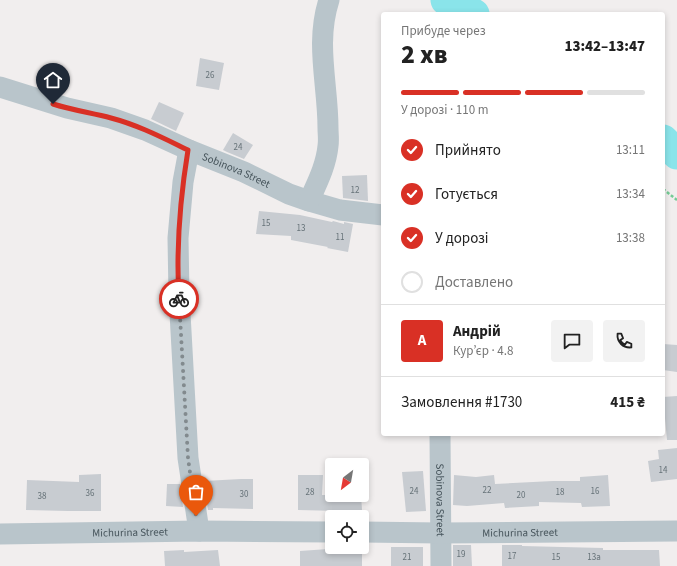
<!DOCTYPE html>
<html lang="uk">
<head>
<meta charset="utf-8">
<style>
	body { margin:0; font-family:"Source Sans 3",sans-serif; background:#f2f2f2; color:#222; height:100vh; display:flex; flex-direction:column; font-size:15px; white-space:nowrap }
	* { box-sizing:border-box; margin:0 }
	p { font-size:13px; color:#767676 }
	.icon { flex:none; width:22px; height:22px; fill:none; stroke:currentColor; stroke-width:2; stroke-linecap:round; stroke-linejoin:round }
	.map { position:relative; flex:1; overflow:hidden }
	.drawer { position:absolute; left:381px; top:12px; width:284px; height:424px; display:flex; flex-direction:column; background:#fff; border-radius:4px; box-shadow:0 2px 6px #0003 }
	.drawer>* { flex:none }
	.needle { width:26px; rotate:211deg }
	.buttons { position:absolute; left:325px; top:458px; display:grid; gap:8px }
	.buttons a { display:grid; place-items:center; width:44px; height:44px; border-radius:4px; background:#fff; box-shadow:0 2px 6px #0003; font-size:20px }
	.pin { position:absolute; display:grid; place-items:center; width:34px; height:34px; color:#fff; margin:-41px -17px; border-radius:50% 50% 50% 0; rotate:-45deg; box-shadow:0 0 4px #0007 }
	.pin .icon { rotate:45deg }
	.courier { position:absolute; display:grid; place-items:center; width:40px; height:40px; margin:-20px; border:3px solid #d93025; border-radius:50%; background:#fff; color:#222; box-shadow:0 1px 5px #0007 }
	.summary em { font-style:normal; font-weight:800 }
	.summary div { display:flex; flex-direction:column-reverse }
	.summary { display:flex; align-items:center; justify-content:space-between; height:68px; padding:0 20px }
	h1 { font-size:26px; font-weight:800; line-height:30px }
	.bar { display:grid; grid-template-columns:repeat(4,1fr); gap:6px 4px; align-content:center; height:48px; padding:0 20px }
	.bar i { height:5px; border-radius:3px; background:#e0e0e0 }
	.bar .active { background:#d93025 }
	.bar p { grid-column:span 4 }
	.line { display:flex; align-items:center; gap:10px; padding:0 20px; border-top:1px solid #e0e0e0 }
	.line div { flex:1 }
	.round { display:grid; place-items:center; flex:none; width:42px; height:42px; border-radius:4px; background:#f2f2f2 }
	ol { padding:0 20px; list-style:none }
	li { display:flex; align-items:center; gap:12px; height:44px }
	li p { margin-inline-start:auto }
	li .icon { padding:4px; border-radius:50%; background:#d93025; color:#fff; stroke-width:4 }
	li:last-child { color:#767676 }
	li i { width:22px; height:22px; border:2px solid #e0e0e0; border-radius:50% }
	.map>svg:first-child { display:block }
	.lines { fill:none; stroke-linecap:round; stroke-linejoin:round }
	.river { stroke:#8ae4ea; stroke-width:31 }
	.building { fill:#c8ccd1 }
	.path { stroke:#75cb95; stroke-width:2.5; stroke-dasharray:3 2; stroke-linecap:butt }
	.minor { stroke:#b9c5cb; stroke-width:21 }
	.done { stroke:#828a8e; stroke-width:4; stroke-dasharray:0 7.2 }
	.route { stroke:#d93025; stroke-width:5 }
	.labels { text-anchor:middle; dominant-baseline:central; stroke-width:3; stroke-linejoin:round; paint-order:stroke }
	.number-label { font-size:9px; fill:#667278 }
	.street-label { font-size:11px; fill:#46545b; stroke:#fff }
</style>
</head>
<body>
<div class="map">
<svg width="677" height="566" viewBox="0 0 677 566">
	<rect width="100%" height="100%" fill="#f1eeee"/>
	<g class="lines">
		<!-- river -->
		<g class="river">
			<path d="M446 0 474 14"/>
			<path d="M663 140 677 154"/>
		</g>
	</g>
	<!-- building -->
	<g class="building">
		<path d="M200 58 224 63 219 90 196 86Z"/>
		<path d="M159 102 184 113 176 131 151 119Z"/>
		<path d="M233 133 253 145 244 159 227 152 223 150Z"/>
		<path d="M367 175 368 201 343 198 342 176Z"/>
		<path d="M259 211 300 215 332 222 333 221 344 224V222L353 224 348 252 327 248 328 247 291 240V236L256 234Z"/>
		<path d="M663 344 677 345V372L663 370Z"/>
		<path d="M677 396V440H667L663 397Z"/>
		<path d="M677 448V479L651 482 648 461 659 459 658 450Z"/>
		<path d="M423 471 426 511 406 512 402 472Z"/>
		<path d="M101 474V511H68L26 510 27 480 79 482V475Z"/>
		<path d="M298 475H323L322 495H361L362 510 339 511 298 510Z"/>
		<path d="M454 475 476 477 494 475 495 484 553 481H580V477L608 475 610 506 582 507 581 503 539 502V506L505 508 504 503 467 506 453 505Z"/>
		<path d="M241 479H253V509L213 508V510H208L204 481Z"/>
		<path d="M167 484H180L183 507 166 506Z"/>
		<path d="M453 545H471L472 566H453Z"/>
		<path d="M502 545H522V546L603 548V550H659L660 566H502Z"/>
		<rect x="391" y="547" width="32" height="19"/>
		<path d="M342 548 362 549V566H300V551Z"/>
		<path d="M184 550V552L218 550 220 566H165L164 551Z"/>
	</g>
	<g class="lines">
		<!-- path -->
		<path class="path" d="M663 189 677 200"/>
		<!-- minor -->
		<g class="minor">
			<path id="s1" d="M0 87 67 108 111 118 145 130 189 150 244 172 289 194 309 201 340 210 383 215"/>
			<path d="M189 150 183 182 178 238 179 295 188 458 199 531"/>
			<path d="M309 201C317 183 326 166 328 146 329 140 328 134 328 128 328 84 315 43 329 0"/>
			<path id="s2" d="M440 434 441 566"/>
			<path id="s3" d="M362 532 440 533 677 531"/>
			<path id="s4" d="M0 534 199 531 332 532"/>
		</g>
	</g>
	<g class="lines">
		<!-- done -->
		<path class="done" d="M179 299 188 458 196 516"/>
		<!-- route -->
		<path class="route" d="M53 104C72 110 92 113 111 118 138 125 163 138 188 150 180 199 176 250 179 299"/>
	</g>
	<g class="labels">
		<!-- number labels -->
		<g class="number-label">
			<text x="210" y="75">26</text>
			<text x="238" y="147">24</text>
			<text x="355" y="190">12</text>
			<text x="266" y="223">15</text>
			<text x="301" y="228">13</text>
			<text x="340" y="237">11</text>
			<text x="663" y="470">14</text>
			<text x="487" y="490">22</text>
			<text x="414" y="491">24</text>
			<text x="595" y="491">16</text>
			<text x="310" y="492">28</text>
			<text x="560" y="492">18</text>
			<text x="90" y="493">36</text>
			<text x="244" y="494">30</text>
			<text x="521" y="495">20</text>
			<text x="42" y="496">38</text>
			<text x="461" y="554">19</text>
			<text x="512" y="556">17</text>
			<text x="407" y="557">21</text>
			<text x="556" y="557">15</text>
			<text x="594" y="557">13а</text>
		</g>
		<!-- street labels -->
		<g class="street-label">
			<text stroke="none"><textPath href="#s1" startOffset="251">Sobinova Street</textPath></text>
			<text stroke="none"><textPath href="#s2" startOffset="66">Sobinova Street</textPath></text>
			<text stroke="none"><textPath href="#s4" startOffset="130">Michurina Street</textPath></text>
			<text stroke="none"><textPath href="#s3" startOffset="158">Michurina Street</textPath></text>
		</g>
	</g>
</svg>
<div class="buttons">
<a><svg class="needle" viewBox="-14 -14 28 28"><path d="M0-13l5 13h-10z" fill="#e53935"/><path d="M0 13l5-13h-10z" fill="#767676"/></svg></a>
<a><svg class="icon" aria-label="locate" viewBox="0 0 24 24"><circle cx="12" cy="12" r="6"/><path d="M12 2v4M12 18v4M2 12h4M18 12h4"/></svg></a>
</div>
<div class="pin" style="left:196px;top:516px;background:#ea580c"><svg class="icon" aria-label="bag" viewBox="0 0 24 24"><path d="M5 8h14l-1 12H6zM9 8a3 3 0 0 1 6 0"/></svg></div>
<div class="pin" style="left:53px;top:104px;background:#1f2937"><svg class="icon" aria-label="home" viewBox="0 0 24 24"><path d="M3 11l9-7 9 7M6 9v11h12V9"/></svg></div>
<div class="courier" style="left:179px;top:299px"><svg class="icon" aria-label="bike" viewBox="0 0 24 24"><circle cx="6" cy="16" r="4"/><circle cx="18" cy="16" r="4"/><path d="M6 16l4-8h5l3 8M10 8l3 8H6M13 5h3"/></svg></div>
<section class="drawer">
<div class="summary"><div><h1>2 хв</h1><p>Прибуде через</p></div><em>13:42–13:47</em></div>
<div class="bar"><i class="active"></i><i class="active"></i><i class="active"></i><i></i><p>У дорозі · 110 m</p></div>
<ol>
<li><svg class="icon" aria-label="check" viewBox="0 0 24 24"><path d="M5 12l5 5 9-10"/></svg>Прийнято<p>13:11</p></li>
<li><svg class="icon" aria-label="check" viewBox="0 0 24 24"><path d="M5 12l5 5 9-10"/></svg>Готується<p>13:34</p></li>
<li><svg class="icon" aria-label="check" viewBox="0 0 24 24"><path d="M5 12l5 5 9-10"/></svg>У дорозі<p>13:38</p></li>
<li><i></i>Доставлено</li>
</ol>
<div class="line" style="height:72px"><b class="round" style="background:#d93025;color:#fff">А</b><div><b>Андрій</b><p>Кур’єр · 4.8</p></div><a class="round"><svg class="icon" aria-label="chat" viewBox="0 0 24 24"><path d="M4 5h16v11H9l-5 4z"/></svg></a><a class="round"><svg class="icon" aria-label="phone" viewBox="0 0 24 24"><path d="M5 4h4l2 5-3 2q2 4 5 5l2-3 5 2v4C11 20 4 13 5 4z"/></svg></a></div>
<div class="line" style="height:52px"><div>Замовлення #1730</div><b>415 ₴</b></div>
</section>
</div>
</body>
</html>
